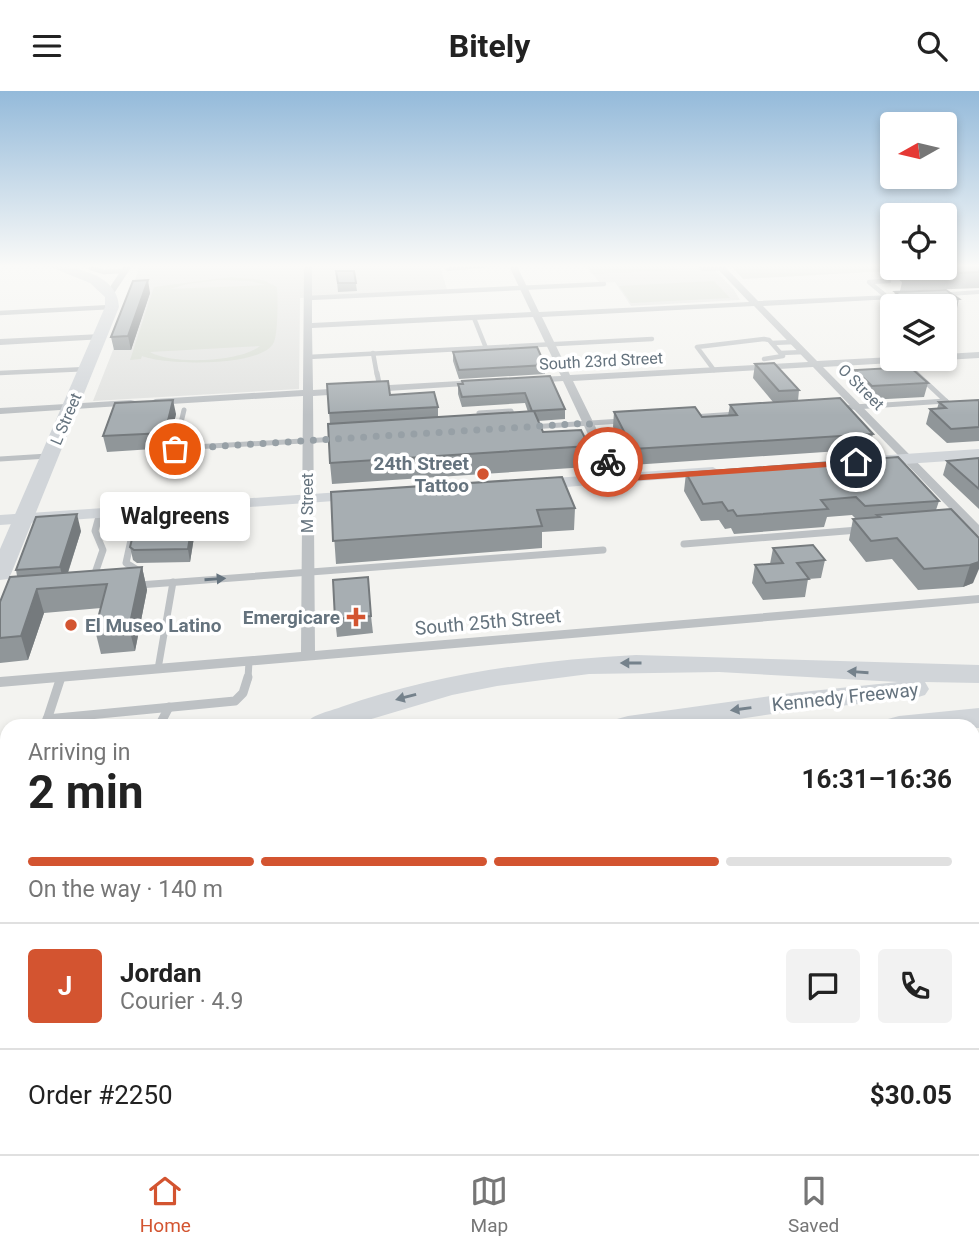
<!DOCTYPE html>
<html lang="en">
<head>
<meta charset="utf-8">
<style>
	body { margin:0; font-family:Roboto,sans-serif; background:#f2f2f2; color:#222; height:100vh; display:flex; flex-direction:column; font-size:26px; white-space:nowrap }
	* { box-sizing:border-box; margin:0 }
	p { font-size:23px; color:#767676 }
	.icon { flex:none; width:38px; height:38px; fill:none; stroke:currentColor; stroke-width:2; stroke-linecap:round; stroke-linejoin:round }
	.map { position:relative; flex:1; overflow:hidden }
	.sheet { position:absolute; left:0px; top:628px; width:980px; height:436px; display:flex; flex-direction:column; background:#fff; border-radius:21px 21px 0 0; box-shadow:0 4px 10px #0003 }
	.sheet>* { flex:none }
	.needle { width:46px; rotate:262deg }
	.tools { position:absolute; left:880px; top:21px; display:grid; gap:14px }
	.tools a { display:grid; place-items:center; width:77px; height:77px; border-radius:7px; background:#fff; box-shadow:0 4px 10px #0003; font-size:35px }
	.pin { position:absolute; display:grid; place-items:center; width:60px; height:60px; color:#fff; margin:-30px; border:4px solid #fff; border-radius:50%; box-shadow:0 2px 7px #0007 }
	.courier { position:absolute; display:grid; place-items:center; width:70px; height:70px; margin:-35px; border:5px solid #d35430; border-radius:50%; background:#fff; color:#222; box-shadow:0 2px 9px #0007 }
	.bubble { position:absolute; height:49px; border-radius:7px; background:#fff; box-shadow:0 4px 10px #0003; font-size:23px; font-weight:700; line-height:49px; text-align:center }
	.summary em { font-style:normal; font-weight:700 }
	.summary div { display:flex; flex-direction:column-reverse }
	.summary { display:flex; align-items:center; justify-content:space-between; height:119px; padding:0 28px }
	h1 { font-size:46px; font-weight:700; line-height:52px }
	.bar { display:grid; grid-template-columns:repeat(4,1fr); gap:10px 7px; align-content:center; height:84px; padding:0 28px }
	.bar i { height:9px; border-radius:5px; background:#e0e0e0 }
	.bar .current { background:#d35430 }
	.bar p { grid-column:span 4 }
	.line { display:flex; align-items:center; gap:18px; padding:0 28px; border-top:2px solid #e0e0e0 }
	.line div { flex:1 }
	.round { display:grid; place-items:center; flex:none; width:74px; height:74px; border-radius:7px; background:#f2f2f2 }
	header { display:flex; justify-content:space-between; align-items:center; height:91px; padding:0 28px; background:#fff; font-size:32px; font-weight:700 }
	.tab-bar { display:flex; justify-content:space-around; align-items:center; height:98px; border-top:2px solid #e0e0e0; background:#fff; font-size:19px; color:#767676 }
	.tab-bar a { display:grid; justify-items:center; gap:4px }
	.tab-bar .current { color:#d35430 }
	.map>svg:first-child { display:block }
	.built { fill:#e1e2e0 }
	.green { fill:#d5dad1; fill-rule:evenodd }
	.lines { fill:none; stroke-linecap:round; stroke-linejoin:round }
	.service-far4 { stroke:#bdc1c4; stroke-width:4.5 }
	.service-far3 { stroke:#bdc1c4; stroke-width:5 }
	.service-far2 { stroke:#bdc1c4; stroke-width:7 }
	.service-far1 { stroke:#bdc1c4; stroke-width:9 }
	.service { stroke:#bdc1c4; stroke-width:10 }
	.minor { fill:#bdc1c4; fill-rule:evenodd }
	.secondary { fill:#d1d5d9; fill-rule:evenodd }
	.primary { fill:#d1d5d9; fill-rule:evenodd }
	.motorway { fill:#d1d5d9; fill-rule:evenodd }
	.wall { fill:#909699 }
	.shaded-wall { fill:#757a7d }
	.building { fill:#a7aeb2; stroke:#757a7d; stroke-width:2 }
	.oneway { fill:#65737e }
	.oneway2 { fill:#75828c }
	.route { fill:#d35430 }
	.done { stroke:#97a0a6; stroke-width:7; stroke-dasharray:0 12.6 }
	.poi-dot { fill:#d35430; stroke:#fff; stroke-width:2.5 }
	.labels { text-anchor:middle; dominant-baseline:central; stroke-width:7; stroke-linejoin:round; paint-order:stroke }
	.far-street-label { font-size:16px; fill:#65737e; stroke:#fff }
	.poi-label { font-size:19px; font-weight:bold; fill:#65737e; stroke:#fff; text-anchor:end }
	.street-label { font-size:19px; fill:#65737e; stroke:#fff }
</style>
</head>
<body>
<header><svg class="icon" aria-label="menu" viewBox="0 0 24 24"><path d="M4 6h16M4 12h16M4 18h16"/></svg>Bitely<svg class="icon" aria-label="search" viewBox="0 0 24 24"><circle cx="10" cy="10" r="6"/><path d="M15 15l6 6"/></svg></header>
<div class="map">
<svg width="979" height="1063" viewBox="0 0 979 1063">
	<rect width="100%" height="100%" fill="#f3f3f0"/>
	<!-- built -->
	<g class="built">
		<path d="M140 175H440L447 199 300 207 299 298 93 310 130 216 131 199Z"/>
		<path d="M586 175H711L734 199 740 209 631 215 615 191 600 192Z"/>
	</g>
	<!-- green -->
	<g class="green">
		<path d="M586 175H675L677 179 593 183Z"/>
		<path d="M731 175H881L888 180 743 188Z"/>
		<path d="M231 186 263 189 277 196C278 207 278 241 274 251 263 277 164 274 142 265L141 268 130 269 154 196ZM219 189 250 190 266 194 170 198 187 193ZM260 255C241 271 172 274 150 261Z"/>
		<path d="M714 190 730 207 631 212 619 195Z"/>
	</g>
	<g class="lines">
		<!-- service-far4 -->
		<g class="service-far4">
			<path d="M700 175 703 178 720 177"/>
			<path d="M91 177 104 181 125 180"/>
			<path d="M887 206 869 191 889 190"/>
			<path d="M308 207 604 193"/>
			<path d="M0 222 111 216"/>
			<path d="M474 227 486 257"/>
			<path d="M772 252 794 251"/>
			<path d="M373 262 377 284"/>
			<path d="M781 262 804 261"/>
			<path d="M308 266 652 248"/>
			<path d="M901 268 918 284"/>
			<path d="M714 279 697 256 764 248 769 249 783 265 764 268"/>
			<path d="M0 282 87 278"/>
		</g>
		<!-- service-far3 -->
		<g class="service-far3">
			<path d="M377 282 380 297"/>
			<path d="M916 282 948 312"/>
			<path d="M839 317 946 310"/>
			<path d="M184 319 175 357 338 348"/>
			<path d="M692 326 736 323"/>
			<path d="M482 331 479 322 511 320 514 329"/>
			<path d="M531 336 621 330"/>
			<path d="M0 368 48 365"/>
		</g>
		<!-- service-far2 -->
		<g class="service-far2">
			<path d="M684 453 858 439"/>
			<path d="M138 483 139 480 126 472 131 449 147 435 150 419"/>
			<path d="M93 488 103 459 95 440 100 422"/>
			<path d="M139 494 603 459"/>
			<path d="M158 578 173 491"/>
			<path d="M248 588 249 570"/>
		</g>
		<!-- service-far1 -->
		<g class="service-far1">
			<path d="M47 628 235 610 243 602 248 586"/>
			<path d="M45 635 61 586"/>
			<path d="M159 635 169 616"/>
		</g>
		<!-- service -->
		<path class="service" d="M973 918H979"/>
		<!-- minor -->
		<g class="minor">
			<path d="M124 175H132L113 204H107L106 202Z"/>
			<path d="M304 175H312V232L531 221 509 175H517L539 221 749 211 715 175H724L758 210 914 203V207H911L763 215 817 270 892 266 914 268 910 271 823 276 979 434V445L975 444 813 276 573 290 621 388 615 391 609 388 563 290 533 292 528 289 533 286 561 285 533 226 312 237 313 299 345 297 350 300 345 303 313 305 315 560 979 504V512L0 596V586L301 561 303 305 155 314 150 311 155 308 303 299ZM754 215 808 271 570 284 542 226Z"/>
			<path d="M503 175 448 180 444 178 453 175Z"/>
			<path d="M979 199V203L935 206 931 204 935 202Z"/>
			<path d="M101 243 104 244V248L0 254V248Z"/>
			<path d="M979 261V267L945 269 942 268H945V263Z"/>
			<path d="M477 289 480 290V294L372 301 367 298 372 295Z"/>
			<path d="M131 309 135 310V314L0 323V317Z"/>
			<path d="M979 730V744L973 745V731Z"/>
			<rect x="302" y="1057" width="24" height="6"/>
			<path d="M932 1057H956L959 1063H935Z"/>
		</g>
		<!-- secondary -->
		<g class="secondary">
			<path d="M979 358V368L875 375 867 370 875 365Z"/>
			<path d="M713 376 721 381 718 384 540 398 532 393 540 388Z"/>
			<path d="M356 400 364 405 362 408 0 434V424Z"/>
		</g>
		<!-- primary -->
		<path class="primary" d="M48 175C74 175 118 183 119 216L11 483 8 488 0 489V458L105 216V206L90 192Z"/>
		<!-- motorway -->
		<g class="motorway">
			<path d="M636 564 979 574V592L925 591 929 598 925 604 915 607 792 620 692 635H613L617 628 628 625 792 602 898 591 719 581 589 583 497 595 452 604 348 635H304C311 623 328 621 341 616 436 583 536 569 636 564Z"/>
			<path d="M979 617V637L884 635 888 628 899 625Z"/>
			<path d="M7 752V778L0 780V754Z"/>
			<path d="M7 842V874L0 877V844Z"/>
			<path d="M7 885V920L0 923V888Z"/>
			<path d="M7 1026V1057H25L21 1063H0V1029Z"/>
		</g>
	</g>
	<!-- wall -->
	<g class="wall">
		<path d="M890 175H892V177H979V197L900 200 902 191 891 183 892 179 889 177Z"/>
		<path d="M336 180H354L357 200 338 201Z"/>
		<path d="M895 201 959 208 957 217 945 218V215H900L893 210Z"/>
		<path d="M150 202 131 259H114L111 246Z"/>
		<path d="M453 261 545 274V283L459 288 453 270Z"/>
		<path d="M755 273 799 299 798 310 873 343 869 358 632 374 613 336 614 321 702 326 728 325 730 314 773 311 753 287Z"/>
		<path d="M855 279 928 292 924 306 868 309 852 293Z"/>
		<path d="M550 285 565 318V328L538 330 543 341 589 355 587 376 332 393 330 372V333L327 293 390 304 438 316V326L528 321 525 312 462 316 458 303V293H462V290Z"/>
		<path d="M979 309V350L947 352 926 333 930 318H937L939 311Z"/>
		<path d="M176 323 168 357 107 361 103 345Z"/>
		<path d="M979 367V418L943 384 947 370Z"/>
		<path d="M686 382 939 410 936 419 979 447 973 492 963 496 918 499 892 468 866 471 849 449 853 428H856L852 424 827 426 824 436 734 443 731 437 725 438 719 429 701 430 684 400Z"/>
		<path d="M331 401 575 417 574 439 542 441V457L336 473Z"/>
		<path d="M81 440 68 482 142 476 147 499 135 560 101 563 95 539 101 517 44 522 28 569 0 572V511L17 485 16 479Z"/>
		<path d="M195 440 190 471 137 472 133 469 130 456Z"/>
		<path d="M773 457 825 469 821 487 808 488 805 506 763 509 752 492 755 474 770 473Z"/>
		<path d="M371 525 373 542 337 546 335 528Z"/>
	</g>
	<!-- shaded-wall -->
	<g class="shaded-wall">
		<path d="M148 189 150 202 131 259 128 245Z"/>
		<path d="M173 309 176 323 168 357 165 342Z"/>
		<path d="M77 423 81 440 64 493 60 476Z"/>
		<path d="M193 427 195 440 190 471 188 458Z"/>
		<path d="M979 471V478L973 492 963 496 970 474Z"/>
		<path d="M142 476 147 499 135 560 129 537Z"/>
		<path d="M37 498 44 522 28 569 21 545Z"/>
	</g>
	<!-- building -->
	<g class="building">
		<path d="M945 175H976L979 177V181L904 184 911 179 908 177H945Z"/>
		<path d="M336 180H354L356 192H338Z"/>
		<path d="M148 189 128 245 111 246 133 190Z"/>
		<path d="M946 199 959 208 908 211 895 201Z"/>
		<path d="M537 256 545 274 459 279 453 261Z"/>
		<path d="M774 272 799 299 779 300 755 273Z"/>
		<path d="M910 276 928 292 872 295 855 279Z"/>
		<path d="M550 285 565 318 532 320 525 302 462 306 458 293H463L462 290Z"/>
		<path d="M388 290 390 304 434 301 438 316 329 322 327 293Z"/>
		<path d="M840 307 873 343 633 358 614 321 695 316 702 326 737 324 730 314Z"/>
		<path d="M173 309 165 342 103 345 115 312Z"/>
		<path d="M979 309V336L951 338 930 318 946 317 939 311Z"/>
		<path d="M534 320 543 341 581 339 589 355 330 372 328 333Z"/>
		<path d="M898 366 939 410 865 415 856 406 821 409 828 418 737 425 733 419 728 420 722 411 703 413 686 382Z"/>
		<path d="M979 367V398L947 370Z"/>
		<path d="M562 386 575 417 537 419 542 435 333 450 331 401Z"/>
		<path d="M951 418 979 447V471L970 474 924 478 897 447 871 450 853 428 880 426 877 424Z"/>
		<path d="M77 423 60 476 16 479 36 426Z"/>
		<path d="M193 427 188 458 134 459 130 456 134 440 138 436 161 435 162 429Z"/>
		<path d="M813 454 825 469 797 472 809 488 766 492 755 474 783 472 773 457Z"/>
		<path d="M142 476 129 537 95 539 107 493 37 498 21 545 0 547V511L10 486Z"/>
		<path d="M368 486 371 525 335 528 333 489Z"/>
	</g>
	<!-- one-way arrows -->
	<defs><path id="oneway-solid" d="M-6-.8H1V-3.2L6.5 0L1 3.2V.8H-6Z" transform="scale(1.75)"/></defs>
	<use class="oneway" href="#oneway-solid" transform="translate(215 488) rotate(-4)"/>
	<g class="oneway2">
		<use href="#oneway-solid" transform="translate(631 572) rotate(180)"/>
		<use href="#oneway-solid" transform="translate(858 581) rotate(-176)"/>
		<use href="#oneway-solid" transform="translate(406 606) rotate(165)"/>
		<use href="#oneway-solid" transform="translate(741 618) rotate(172)"/>
	</g>
	<!-- sky -->
	<linearGradient id="sky" x2="0" y2="1"><stop stop-color="#94bada"/><stop offset="0.54" stop-color="#fafaf8"/><stop offset="1" stop-color="#fafaf8" stop-opacity="0"/></linearGradient>
	<rect width="979" height="324" fill="url(#sky)"/>
	<!-- route -->
	<path class="route" d="M604 369H611L619 385 856 369 861 371 856 374 615 391 611 388Z"/>
	<g class="lines">
		<!-- done -->
		<path class="done" d="M175 358 589 332 608 371"/>
	</g>
	<!-- markers -->
	<g class="poi-dot">
		<circle cx="483" cy="383" r="7"/>
		<path d="M352.5 515.5h7v7h7v7h-7v7h-7v-7h-7v-7h7z"/>
		<circle cx="71" cy="534" r="7"/>
	</g>
	<g class="labels">
		<!-- far-street labels -->
		<g class="far-street-label">
			<text transform="translate(601 270) rotate(-3)">South 23rd Street</text>
			<text transform="translate(861 296) rotate(45)">O Street</text>
			<text transform="translate(66 328) rotate(-67)">L Street</text>
			<text transform="translate(307 412) rotate(-90)">M Street</text>
		</g>
		<!-- poi labels -->
		<g class="poi-label">
			<text x="469" y="372">24th Street<tspan x="469" dy="22">Tattoo</tspan></text>
			<text x="340" y="526">Emergicare</text>
			<text x="85" y="534" text-anchor="start">El Museo Latino</text>
		</g>
		<!-- street labels -->
		<g class="street-label">
			<text transform="translate(488 531) rotate(-5)">South 25th Street</text>
			<text transform="translate(845 606) rotate(-6)">Kennedy Freeway</text>
		</g>
	</g>
</svg>
<div class="tools">
<a><svg class="needle" viewBox="-14 -14 28 28"><path d="M0-13l5 13h-10z" fill="#e53935"/><path d="M0 13l5-13h-10z" fill="#767676"/></svg></a>
<a><svg class="icon" aria-label="locate" viewBox="0 0 24 24"><circle cx="12" cy="12" r="6"/><path d="M12 2v4M12 18v4M2 12h4M18 12h4"/></svg></a>
<a><svg class="icon" aria-label="layers" viewBox="0 0 24 24"><path d="M12 4l9 5-9 5-9-5zM3 14l9 5 9-5"/></svg></a>
</div>
<div class="pin" style="left:175px;top:358px;background:#ea580c"><svg class="icon" aria-label="bag" viewBox="0 0 24 24"><path d="M5 8h14l-1 12H6zM9 8a3 3 0 0 1 6 0"/></svg></div>
<div class="pin" style="left:856px;top:371px;background:#1f2937"><svg class="icon" aria-label="home" viewBox="0 0 24 24"><path d="M3 11l9-7 9 7M6 9v11h12V9"/></svg></div>
<div class="courier" style="left:608px;top:371px"><svg class="icon" aria-label="bike" viewBox="0 0 24 24"><circle cx="6" cy="16" r="4"/><circle cx="18" cy="16" r="4"/><path d="M6 16l4-8h5l3 8M10 8l3 8H6M13 5h3"/></svg></div>
<div class="bubble" style="left:100px;top:401px;width:150px">Walgreens</div>
<section class="sheet">
<div class="summary"><div><h1>2 min</h1><p>Arriving in</p></div><em>16:31–16:36</em></div>
<div class="bar"><i class="current"></i><i class="current"></i><i class="current"></i><i></i><p>On the way · 140 m</p></div>
<div class="line" style="height:126px"><b class="round" style="background:#d35430;color:#fff">J</b><div><b>Jordan</b><p>Courier · 4.9</p></div><a class="round"><svg class="icon" aria-label="chat" viewBox="0 0 24 24"><path d="M4 5h16v11H9l-5 4z"/></svg></a><a class="round"><svg class="icon" aria-label="phone" viewBox="0 0 24 24"><path d="M5 4h4l2 5-3 2q2 4 5 5l2-3 5 2v4C11 20 4 13 5 4z"/></svg></a></div>
<div class="line" style="height:91px"><div>Order #2250</div><b>$30.05</b></div>
</section>
</div>
<nav class="tab-bar">
<a class="current"><svg class="icon" aria-label="home" viewBox="0 0 24 24"><path d="M3 11l9-7 9 7M6 9v11h12V9"/></svg>Home</a>
<a><svg class="icon" aria-label="map" viewBox="0 0 24 24"><path d="M3 6l6-2 6 2 6-2v14l-6 2-6-2-6 2zM9 4v14M15 6v14"/></svg>Map</a>
<a><svg class="icon" aria-label="saved" viewBox="0 0 24 24"><path d="M7 4h10v16l-5-4-5 4z"/></svg>Saved</a>
</nav>
</body>
</html>
